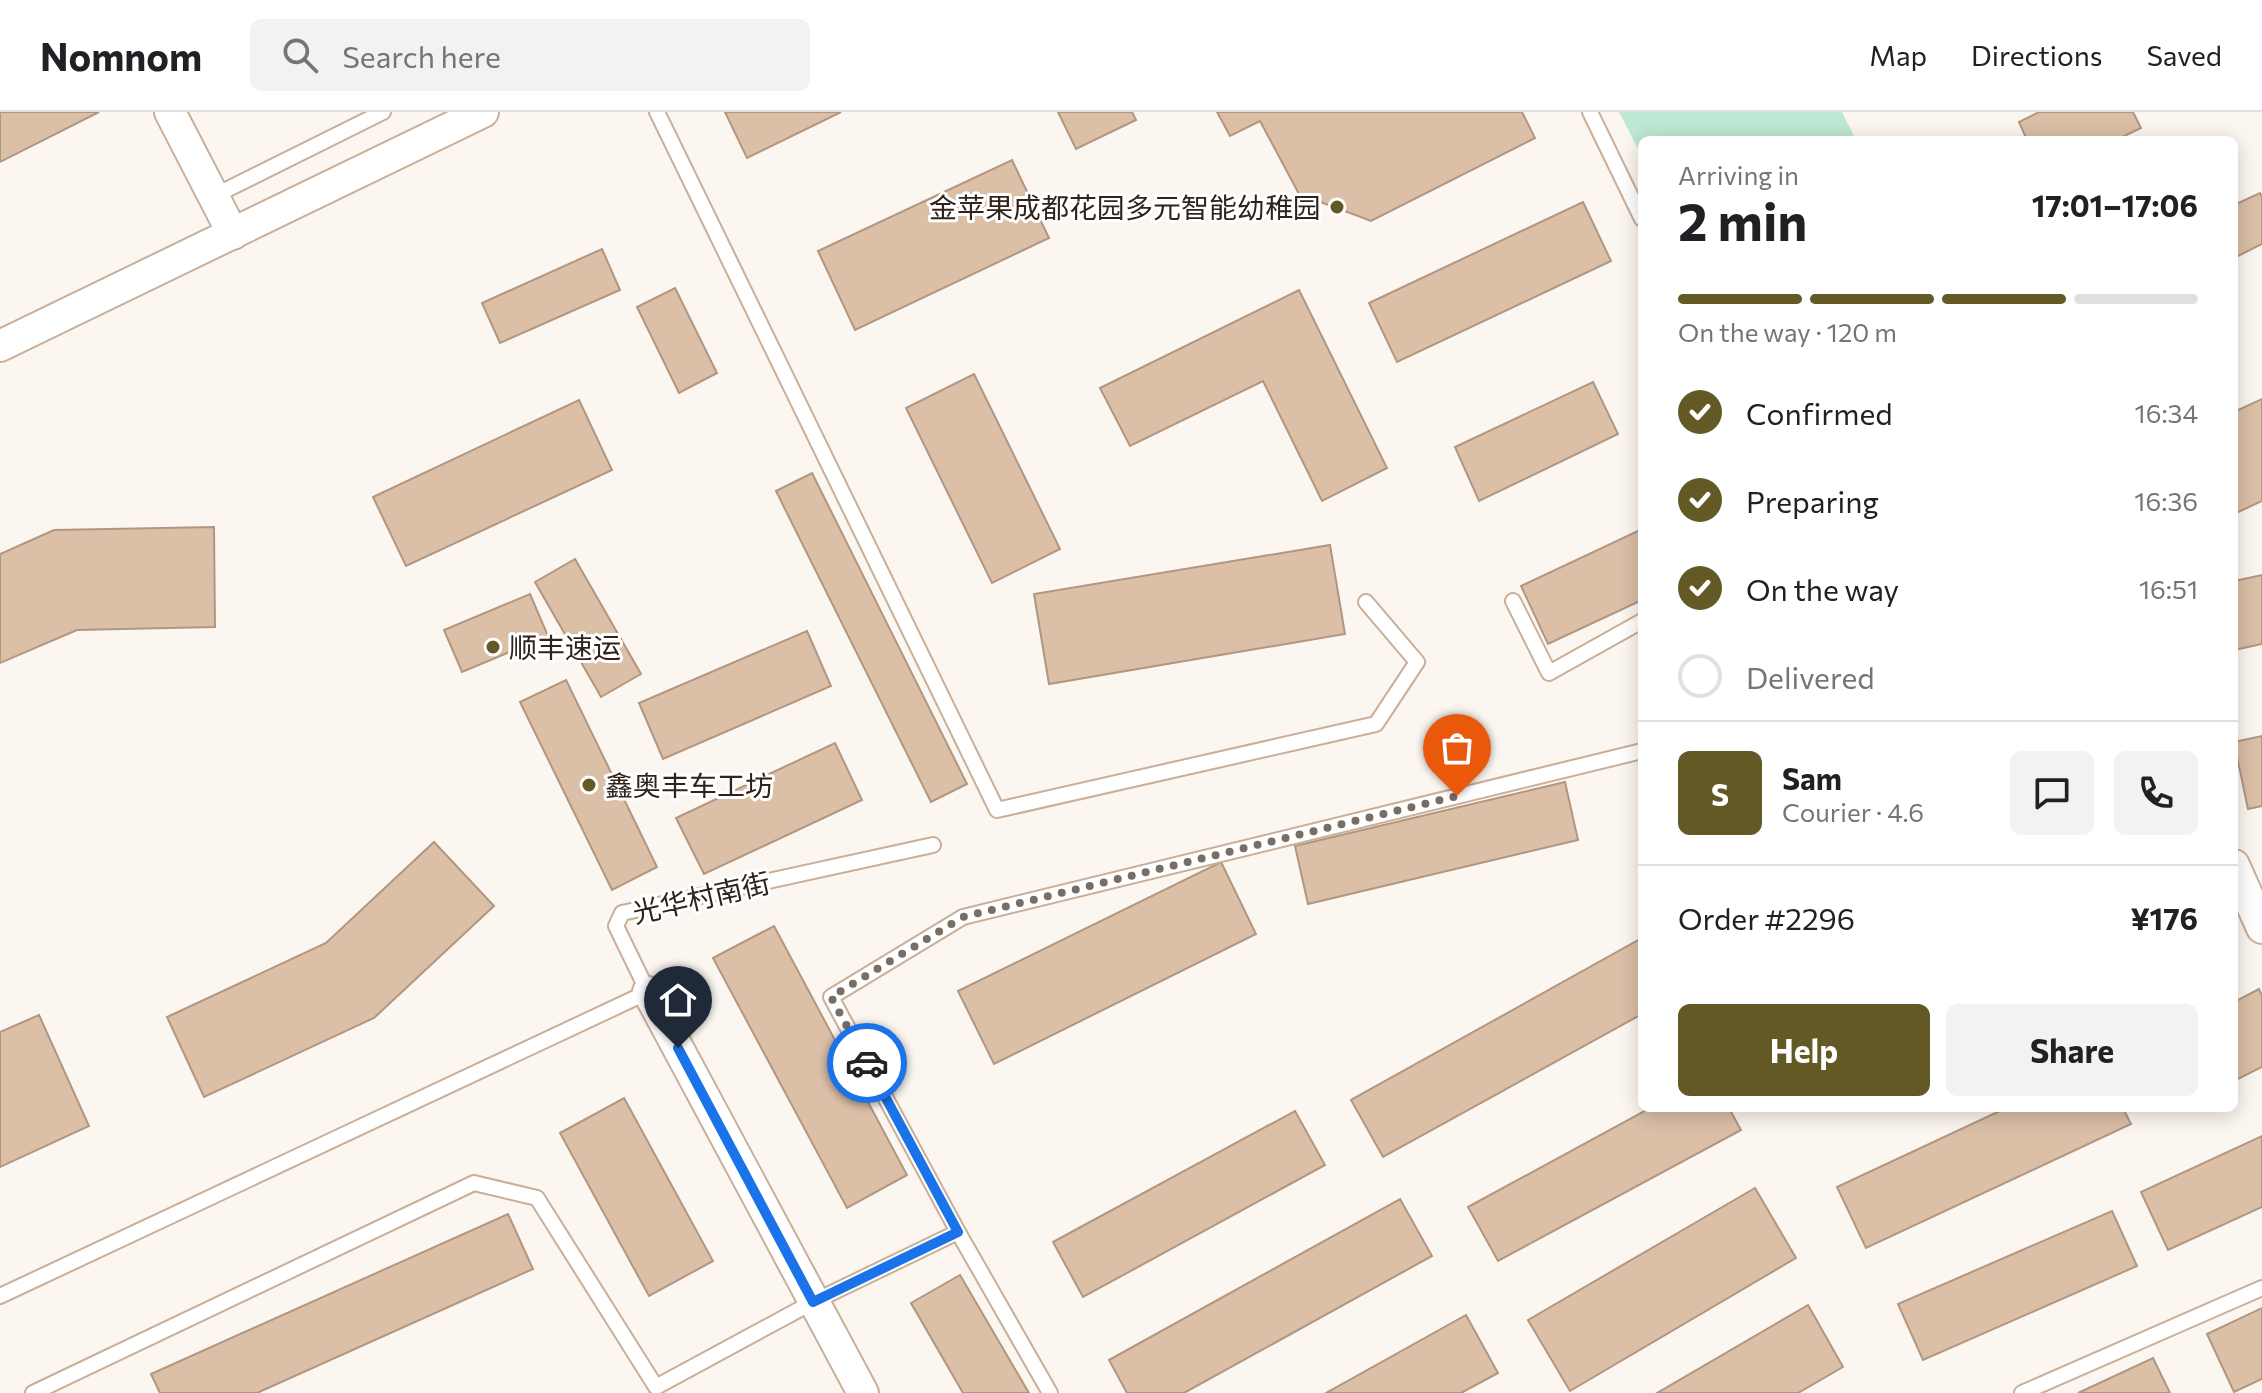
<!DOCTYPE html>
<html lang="en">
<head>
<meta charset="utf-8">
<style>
	body { margin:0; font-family:Commissioner,"Noto Sans SC",sans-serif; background:#f2f2f2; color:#202124; height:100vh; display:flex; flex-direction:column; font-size:30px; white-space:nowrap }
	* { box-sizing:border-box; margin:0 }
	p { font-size:26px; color:#757577 }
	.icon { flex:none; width:44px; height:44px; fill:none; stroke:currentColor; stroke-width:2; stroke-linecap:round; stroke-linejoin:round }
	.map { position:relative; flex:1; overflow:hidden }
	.sheet { position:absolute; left:1638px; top:24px; width:600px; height:976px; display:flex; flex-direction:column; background:#fff; border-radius:12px; box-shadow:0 4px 20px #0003 }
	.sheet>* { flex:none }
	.pin { position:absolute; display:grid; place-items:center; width:68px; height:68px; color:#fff; margin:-82px -34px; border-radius:50% 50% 50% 0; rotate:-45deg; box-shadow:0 0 8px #0007 }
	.pin .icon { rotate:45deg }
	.courier { position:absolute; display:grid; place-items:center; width:80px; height:80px; margin:-40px; border:6px solid #1a73e8; border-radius:50%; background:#fff; color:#222; box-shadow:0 2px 10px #0007 }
	.headline em { font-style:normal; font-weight:700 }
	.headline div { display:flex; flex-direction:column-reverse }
	.headline { display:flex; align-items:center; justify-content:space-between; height:136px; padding:0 40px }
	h1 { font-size:52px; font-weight:700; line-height:60px }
	.bar { display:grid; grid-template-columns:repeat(4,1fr); gap:12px 8px; align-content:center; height:96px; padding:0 40px }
	.bar i { height:10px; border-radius:6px; background:#e0e0e0 }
	.bar .active { background:#635925 }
	.bar p { grid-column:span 4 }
	.line { display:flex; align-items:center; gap:20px; padding:0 40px; border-top:2px solid #e0e0e0 }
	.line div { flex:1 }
	.round { display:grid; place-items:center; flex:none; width:84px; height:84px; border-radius:12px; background:#f2f2f2 }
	ol { padding:0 40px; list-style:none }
	li { display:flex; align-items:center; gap:24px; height:88px }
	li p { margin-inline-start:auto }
	li .icon { padding:8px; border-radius:50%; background:#635925; color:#fff; stroke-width:4 }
	li:last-child { color:#757577 }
	li i { width:44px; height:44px; border:4px solid #e0e0e0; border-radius:50% }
	.cta { display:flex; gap:16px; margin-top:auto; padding:16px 40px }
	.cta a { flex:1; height:92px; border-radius:12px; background:#635925; color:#fff; font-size:32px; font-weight:700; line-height:92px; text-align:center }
	.cta a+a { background:#f2f2f2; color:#202124 }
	header { display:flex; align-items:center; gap:48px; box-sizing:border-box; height:112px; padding:0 40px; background:#fff; border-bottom:2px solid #e0e0e0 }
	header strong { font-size:38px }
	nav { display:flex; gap:44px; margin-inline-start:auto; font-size:28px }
	.search { width:560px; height:72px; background:#f2f2f2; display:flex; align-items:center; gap:20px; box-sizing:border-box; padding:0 28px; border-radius:12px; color:#757577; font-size:30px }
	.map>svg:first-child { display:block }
	.green { fill:#bde8d4 }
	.building { fill:#dbbfa7; stroke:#b19680; stroke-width:2 }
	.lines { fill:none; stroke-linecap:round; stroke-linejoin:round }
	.service-casing { stroke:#caaf98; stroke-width:18 }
	.minor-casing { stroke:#caaf98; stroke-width:34 }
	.service { stroke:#fff; stroke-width:14 }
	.minor { stroke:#fff; stroke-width:30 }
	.done { stroke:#776e66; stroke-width:8; stroke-dasharray:0 14.4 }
	.route { stroke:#1a73e8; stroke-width:10 }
	.poi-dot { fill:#635925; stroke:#fff; stroke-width:3 }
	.labels { text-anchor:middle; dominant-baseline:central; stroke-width:6; stroke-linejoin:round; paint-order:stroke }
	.poi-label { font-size:28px; fill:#2f241b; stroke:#fff; text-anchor:start }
	.street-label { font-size:28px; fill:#2f241b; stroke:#fff }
</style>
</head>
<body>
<header>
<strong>Nomnom</strong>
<div class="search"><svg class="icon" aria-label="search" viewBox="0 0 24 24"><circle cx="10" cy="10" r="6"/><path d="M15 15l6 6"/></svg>Search here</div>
<nav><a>Map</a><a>Directions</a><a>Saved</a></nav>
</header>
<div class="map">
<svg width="2262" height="1281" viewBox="0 0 2262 1281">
	<rect width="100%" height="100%" fill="#fcf6f1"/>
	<!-- green -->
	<path class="green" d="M1619 0H1842L1856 28H1642V45Z"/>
	<!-- building -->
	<g class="building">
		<path d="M0 0H99L0 50Z"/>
		<path d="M725 0H841L747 46Z"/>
		<path d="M1058 0H1132L1136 8 1076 37Z"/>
		<path d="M1217 0H1522L1535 26 1371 109 1299 82 1260 9 1230 24Z"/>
		<path d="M2039 0H2133L2141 16 2116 28H2027L2019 10Z"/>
		<path d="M1012 48 1049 126 855 218 818 139Z"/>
		<path d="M2260 81 2262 85V132L2234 146V93Z"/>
		<path d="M1583 90 1611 149 1397 250 1369 191Z"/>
		<path d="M602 137 620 178 500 231 482 191Z"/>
		<path d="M675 176 717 261 679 281 637 195Z"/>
		<path d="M1299 178 1387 356 1322 389 1263 269 1130 334 1100 276Z"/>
		<path d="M974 262 1060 437 992 471 906 296Z"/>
		<path d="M1593 270 1618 322 1479 389 1455 335Z"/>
		<path d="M2262 287V389L2234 402V300Z"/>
		<path d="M579 288 612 358 406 454 373 385Z"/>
		<path d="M812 361 967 672 931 690 776 379Z"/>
		<path d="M214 415 215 515 77 518 0 551V442L54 418Z"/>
		<path d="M1642 417V488L1548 532 1521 474Z"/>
		<path d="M1330 433 1345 522 1049 572 1034 482Z"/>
		<path d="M575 447 641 562 601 585 535 470Z"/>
		<path d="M2262 463V532L2234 538V469Z"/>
		<path d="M530 482 548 524 462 560 444 518Z"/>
		<path d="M807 519 831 574 663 647 639 591Z"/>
		<path d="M566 568 657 755 612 778 520 590Z"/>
		<path d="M2262 624V694L2248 697 2234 630Z"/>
		<path d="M835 631 862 688 704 762 676 706Z"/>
		<path d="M1565 670 1578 728 1308 792 1295 734Z"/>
		<path d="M434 730 494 794 374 906 204 985 167 905 326 831Z"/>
		<path d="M1221 750 1256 822 994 952 958 879Z"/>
		<path d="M774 814 907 1063 847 1096 713 846Z"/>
		<path d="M1642 826V902L1383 1045 1351 988Z"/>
		<path d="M2259 877 2262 884V955L2234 969V890Z"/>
		<path d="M39 903 89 1014 0 1055V920Z"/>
		<path d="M624 986 713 1149 649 1184 560 1021Z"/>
		<path d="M1650 996H1729L1741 1018 1498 1149 1468 1095Z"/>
		<path d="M2006 996H2123L2131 1012 1866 1136 1837 1075Z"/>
		<path d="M1295 999 1325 1053 1083 1185 1053 1130Z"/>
		<path d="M2262 1024V1095L2168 1138 2141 1080Z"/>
		<path d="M1755 1076 1796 1146 1570 1279 1528 1208Z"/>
		<path d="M1400 1087 1432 1144 1184 1281H1127L1109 1248Z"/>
		<path d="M2112 1099 2137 1154 1923 1248 1898 1192Z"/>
		<path d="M508 1102 533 1157 257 1281H160L151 1262Z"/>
		<path d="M960 1163 1029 1281H963L911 1191Z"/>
		<path d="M1808 1193 1843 1255 1798 1281H1657Z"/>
		<path d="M2262 1196V1267L2234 1280 2207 1222Z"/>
		<path d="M1466 1203 1498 1261 1461 1281H1326Z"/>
		<path d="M2153 1246 2170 1281H2078Z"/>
	</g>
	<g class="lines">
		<!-- service casing -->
		<g class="service-casing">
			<g id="service">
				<path d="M657 0 997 698 1376 612 1417 550 1366 490"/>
				<path d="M1590 0 1642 107"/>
				<path d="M214 84 383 0"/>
				<path d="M1513 489 1549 561 1642 509"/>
				<path d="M958 1120 831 885 963 805 1642 639"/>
				<path d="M0 1184 648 880 616 814 622 801 933 733"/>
				<path d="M33 1281 474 1071 537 1086 656 1275 813 1190 958 1120 1050 1281"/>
				<path d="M2022 1281 2262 1176"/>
			</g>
		</g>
		<!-- minor casing -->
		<g class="minor-casing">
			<g id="minor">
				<path d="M170 0 233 122"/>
				<path d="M0 234 483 0"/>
				<path d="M2234 753 2262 816"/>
				<path d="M648 880 863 1281"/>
			</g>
		</g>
		<!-- service -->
		<use href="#service" class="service"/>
		<!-- minor -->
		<use href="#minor" class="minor"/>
	</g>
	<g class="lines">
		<!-- done -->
		<path class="done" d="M867 951 831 885 963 805 1457 684"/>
		<!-- route -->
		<path class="route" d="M678 936 813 1190 958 1120 867 951"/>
	</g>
	<!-- markers -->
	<g class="poi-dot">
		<circle cx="1337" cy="95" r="8"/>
		<circle cx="493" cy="535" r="8"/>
		<circle cx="589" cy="673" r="8"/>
	</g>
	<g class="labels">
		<!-- poi labels -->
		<g class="poi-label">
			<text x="1321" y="95" text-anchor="end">金苹果成都花园多元智能幼稚园</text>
			<text x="509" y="535">顺丰速运</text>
			<text x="605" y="673">鑫奥丰车工坊</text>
		</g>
		<!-- street labels -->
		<g class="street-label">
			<text transform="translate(701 785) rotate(-13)">光华村南街</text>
		</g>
	</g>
</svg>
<div class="pin" style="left:1457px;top:684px;background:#ea580c"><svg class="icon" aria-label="bag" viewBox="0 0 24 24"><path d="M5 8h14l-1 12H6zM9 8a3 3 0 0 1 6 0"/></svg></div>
<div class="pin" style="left:678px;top:936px;background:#1f2937"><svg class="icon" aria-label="home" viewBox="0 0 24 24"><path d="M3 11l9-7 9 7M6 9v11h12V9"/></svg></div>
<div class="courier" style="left:867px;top:951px"><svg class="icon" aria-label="car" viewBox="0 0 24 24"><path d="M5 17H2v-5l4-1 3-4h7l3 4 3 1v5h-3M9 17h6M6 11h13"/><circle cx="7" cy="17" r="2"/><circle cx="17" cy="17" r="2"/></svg></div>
<section class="sheet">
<div class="headline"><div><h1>2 min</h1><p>Arriving in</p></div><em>17:01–17:06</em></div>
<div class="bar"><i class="active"></i><i class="active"></i><i class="active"></i><i></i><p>On the way · 120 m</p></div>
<ol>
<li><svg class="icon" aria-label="check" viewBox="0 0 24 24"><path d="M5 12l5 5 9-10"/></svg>Confirmed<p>16:34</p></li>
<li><svg class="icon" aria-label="check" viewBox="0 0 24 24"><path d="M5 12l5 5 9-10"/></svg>Preparing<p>16:36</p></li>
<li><svg class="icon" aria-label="check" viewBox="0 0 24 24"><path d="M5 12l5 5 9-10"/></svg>On the way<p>16:51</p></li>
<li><i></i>Delivered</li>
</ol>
<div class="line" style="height:144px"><b class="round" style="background:#635925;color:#fff">S</b><div><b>Sam</b><p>Courier · 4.6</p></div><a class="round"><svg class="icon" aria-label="chat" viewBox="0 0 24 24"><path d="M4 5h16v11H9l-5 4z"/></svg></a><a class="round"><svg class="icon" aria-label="phone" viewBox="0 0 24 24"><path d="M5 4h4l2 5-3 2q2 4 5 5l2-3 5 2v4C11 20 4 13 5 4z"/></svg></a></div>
<div class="line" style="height:104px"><div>Order #2296</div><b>¥176</b></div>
<div class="cta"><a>Help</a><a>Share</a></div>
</section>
</div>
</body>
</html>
